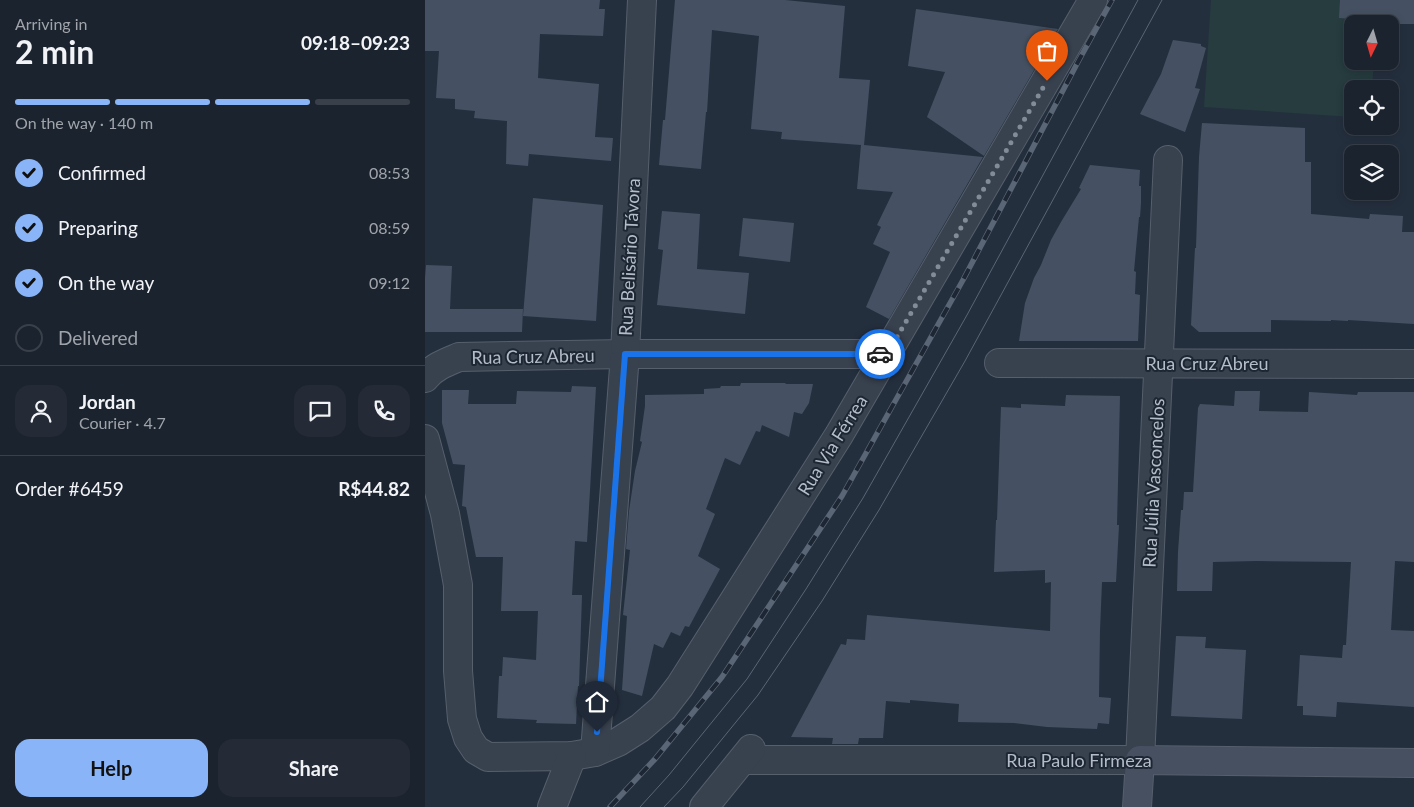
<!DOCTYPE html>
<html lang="en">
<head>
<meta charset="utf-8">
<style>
	body { margin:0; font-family:Lato,sans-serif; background:#242b36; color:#f1f3f6; height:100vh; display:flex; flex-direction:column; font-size:19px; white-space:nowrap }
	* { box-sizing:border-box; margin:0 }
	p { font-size:16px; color:#a0a4aa }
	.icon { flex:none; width:28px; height:28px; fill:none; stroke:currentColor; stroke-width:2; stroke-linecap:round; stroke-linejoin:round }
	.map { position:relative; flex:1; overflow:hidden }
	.side { display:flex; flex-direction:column; background:#1b232e; width:425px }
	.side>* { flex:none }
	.needle { width:32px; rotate:185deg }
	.fabs { position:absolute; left:919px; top:15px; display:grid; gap:10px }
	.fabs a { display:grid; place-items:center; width:55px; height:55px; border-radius:10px; background:#1b232e; box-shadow:0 2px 8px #0003,0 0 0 1px #39404a; font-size:25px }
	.pin { position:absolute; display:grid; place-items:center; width:42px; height:42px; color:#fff; margin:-51px -21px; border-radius:50% 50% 50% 0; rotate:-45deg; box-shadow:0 0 5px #0007 }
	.pin .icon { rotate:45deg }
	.courier { position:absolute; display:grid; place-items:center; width:50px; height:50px; margin:-25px; border:4px solid #1a73e8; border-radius:50%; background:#fff; color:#222; box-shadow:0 1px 6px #0007 }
	.headline em { font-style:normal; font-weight:700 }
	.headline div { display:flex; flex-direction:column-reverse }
	.headline { display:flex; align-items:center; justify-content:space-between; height:85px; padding:0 15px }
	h1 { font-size:32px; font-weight:700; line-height:38px }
	.bar { display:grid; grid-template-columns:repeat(4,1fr); gap:8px 5px; align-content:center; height:60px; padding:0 15px }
	.bar i { height:6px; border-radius:4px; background:#39404a }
	.bar .active { background:#8ab4f8 }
	.bar p { grid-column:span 4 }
	.line { display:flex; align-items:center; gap:12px; padding:0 15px; border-top:1px solid #39404a }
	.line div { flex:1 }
	.round { display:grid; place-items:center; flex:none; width:52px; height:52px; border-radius:15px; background:#242b36 }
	ol { padding:0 15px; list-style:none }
	li { display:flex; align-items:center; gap:15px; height:55px }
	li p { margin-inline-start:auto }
	li .icon { padding:5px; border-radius:50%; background:#8ab4f8; color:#111; stroke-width:4 }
	li:last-child { color:#a0a4aa }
	li i { width:28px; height:28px; border:2px solid #39404a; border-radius:50% }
	.action { display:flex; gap:10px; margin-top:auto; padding:10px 15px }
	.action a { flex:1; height:58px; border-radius:15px; background:#8ab4f8; color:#111; font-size:20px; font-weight:700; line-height:58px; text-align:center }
	.action a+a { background:#242b36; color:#f1f3f6 }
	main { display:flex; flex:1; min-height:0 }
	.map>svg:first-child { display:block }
	.green { fill:#263c3f }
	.building { fill:#455162 }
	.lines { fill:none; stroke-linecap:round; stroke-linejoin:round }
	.street-casing { stroke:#565f6c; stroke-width:30 }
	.secondary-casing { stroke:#565f6c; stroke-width:30 }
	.street { stroke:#38414e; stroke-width:28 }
	.secondary { stroke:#465061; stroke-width:28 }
	.tram { stroke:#5a6575; stroke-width:1 }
	.rail-casing { stroke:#5a6575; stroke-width:5.5 }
	.rail { stroke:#1d2633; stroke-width:4; stroke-dasharray:11; stroke-linecap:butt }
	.done { stroke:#828b98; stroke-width:5; stroke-dasharray:0 9 }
	.route { stroke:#1a73e8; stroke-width:6 }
	.labels { text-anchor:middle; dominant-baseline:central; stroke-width:4; stroke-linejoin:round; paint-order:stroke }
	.street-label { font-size:18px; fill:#b4bcc9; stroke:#1d2633 }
</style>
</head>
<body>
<main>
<section class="side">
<div class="headline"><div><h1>2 min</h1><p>Arriving in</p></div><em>09:18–09:23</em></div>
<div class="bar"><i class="active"></i><i class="active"></i><i class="active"></i><i></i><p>On the way · 140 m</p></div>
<ol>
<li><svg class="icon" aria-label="check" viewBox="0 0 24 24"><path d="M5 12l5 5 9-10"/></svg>Confirmed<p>08:53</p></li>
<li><svg class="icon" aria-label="check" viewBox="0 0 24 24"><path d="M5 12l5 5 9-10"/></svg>Preparing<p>08:59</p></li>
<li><svg class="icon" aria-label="check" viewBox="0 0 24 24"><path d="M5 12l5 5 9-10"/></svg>On the way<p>09:12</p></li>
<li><i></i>Delivered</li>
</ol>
<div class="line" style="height:90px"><a class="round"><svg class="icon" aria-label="person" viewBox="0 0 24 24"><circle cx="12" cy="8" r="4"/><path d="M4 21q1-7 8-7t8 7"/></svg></a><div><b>Jordan</b><p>Courier · 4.7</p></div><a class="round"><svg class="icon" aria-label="chat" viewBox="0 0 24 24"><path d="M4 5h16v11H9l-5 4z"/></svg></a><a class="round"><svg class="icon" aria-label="phone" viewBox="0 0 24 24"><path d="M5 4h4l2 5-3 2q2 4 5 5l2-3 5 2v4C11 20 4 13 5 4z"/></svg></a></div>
<div class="line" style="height:65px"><div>Order #6459</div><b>R$44.82</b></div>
<div class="action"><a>Help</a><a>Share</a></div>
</section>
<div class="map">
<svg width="989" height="807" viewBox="0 0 989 807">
	<rect width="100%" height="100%" fill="#242f3e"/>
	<!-- green -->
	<path class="green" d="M786 0H953L951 24H928V61H949L947 89H928L927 117 779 107Z"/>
	<!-- building -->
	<g class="building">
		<path d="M0 0H175L174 9H180L178 36 115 34 113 78 174 84 170 137 188 138 186 161 104 154 103 166 81 164 82 121 49 118 50 111 30 109V99L11 98 14 51H0Z"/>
		<path d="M250 0H360L420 6 414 78 445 80 439 145 558 157 464 319 441 307 465 252 448 244 456 227 452 225 468 192 432 189 436 145 356 139 357 132 326 129 334 36 287 30 282 112H281L276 169 234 165 238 120H240Z"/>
		<path d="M915 0H989V24H956V21L914 18Z"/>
		<path d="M491 9 633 29 559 156 502 117 520 72 483 66Z"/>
		<path d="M748 40 776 44V46L781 48 770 88 775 89 760 132 715 114 736 74Z"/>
		<path d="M777 123 880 128V162H886V214L944 219 945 214 978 216 977 232H989V324L923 320V321L906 320V321L846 320V332H774L766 325 770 248H771L774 157Z"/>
		<path d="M665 165 715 170 714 186H716V203L715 217H714L709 271 711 272 710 294 715 295 713 341H594L600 303 609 278 616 265 626 240 636 222 656 189 654 188Z"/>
		<path d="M108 198 178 205 171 321 98 316Z"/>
		<path d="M237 211 275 214 272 269 324 273 320 314 232 305 238 250 233 249Z"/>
		<path d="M318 218 369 223 365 262 314 256Z"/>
		<path d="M1 265 27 266 25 309H98L97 332H0V278Z"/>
		<path d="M316 383H360L361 384H388L384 403 377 414 369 412 364 437 337 425 335 432 331 431 315 465 300 458 281 509 290 514 273 556 295 569 264 627 260 626 255 636 246 632 238 648 229 644 217 696 197 690 202 616 198 615 205 550 201 549 204 511 210 471 217 442 215 441 220 406V395L279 394V389L295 388 296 386H315Z"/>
		<path d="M147 386 171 387 162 542 150 541 147 595H157L154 686H153L151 724 111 723 112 720 72 718 74 676H77L78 657 111 660 113 611H76L78 557H51L41 507 37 506 40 465 28 464 17 423V390H44L43 404H91L92 391 146 392Z"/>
		<path d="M810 391H835L834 411 883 412 884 392 932 395 933 392H989V562L970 561 966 630 989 631V707L912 702 911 717 878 715V706H872L875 655 917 658 918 645H921L926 562 831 561 788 562 787 591H752L753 552 756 510H758L759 492H768L773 408 775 404 809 406Z"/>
		<path d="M641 395 695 396 692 525H694L691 582H677L675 630 674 697 686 698 684 724 673 723 672 729 622 727 589 723 533 722 534 704 485 700V703L461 701 458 738H434L433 744H407L408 738 366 737 416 644 421 645 422 639 440 640 442 615 625 631 626 582 620 583V570L569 572 571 520H572L576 407 596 408V404L640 406Z"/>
		<path d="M751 636 781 637 780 648 821 650 817 719 746 716Z"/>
	</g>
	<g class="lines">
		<!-- street casing -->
		<g class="street-casing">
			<g id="street">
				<path d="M574 363 989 364"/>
				<path d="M0 378C8 367 22 362 34 357L200 354H462"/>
				<path d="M0 439 20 514 33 585V671L37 719 43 738 51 750 63 757 147 756 170 752 193 742 215 728 238 708 255 686 414 435 668 0"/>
				<path d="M170 752 200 354 217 0"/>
				<path d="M318 760H715L743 160"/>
				<path d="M127 807 147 756"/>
				<path d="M279 807 326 749"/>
			</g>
		</g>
		<!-- secondary casing -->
		<g class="secondary-casing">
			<path id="secondary" d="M712 807 715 760 989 763"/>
		</g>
		<!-- street -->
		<use href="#street" class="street"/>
		<!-- secondary -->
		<use href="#secondary" class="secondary"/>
		<!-- tram -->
		<g class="tram">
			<path d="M215 807 244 775 322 679 381 589 438 498 542 315 713 0"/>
			<path d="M239 807 258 787 333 695 397 601 454 510 540 361 737 0"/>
		</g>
		<!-- rail casing -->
		<g class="rail-casing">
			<path id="rail" d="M185 807 230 759 297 677 417 496 538 280 654 60 687 0"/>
		</g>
		<!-- rail -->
		<use href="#rail" class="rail"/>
	</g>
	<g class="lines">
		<!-- done -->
		<path class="done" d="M455 354H462L622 81"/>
		<!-- route -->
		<path class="route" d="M172 732 200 354H455"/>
	</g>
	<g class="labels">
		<!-- street labels -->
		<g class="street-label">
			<text transform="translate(204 257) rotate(-87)">Rua Belisário Távora</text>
			<text transform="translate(108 356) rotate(-1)">Rua Cruz Abreu</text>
			<text x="782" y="363">Rua Cruz Abreu</text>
			<text transform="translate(407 445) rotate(-58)">Rua Via Férrea</text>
			<text transform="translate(728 483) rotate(-87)">Rua Júlia Vasconcelos</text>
			<text x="654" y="760">Rua Paulo Firmeza</text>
		</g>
	</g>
</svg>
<div class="fabs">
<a><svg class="needle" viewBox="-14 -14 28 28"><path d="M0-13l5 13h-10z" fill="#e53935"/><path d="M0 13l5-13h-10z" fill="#a0a4aa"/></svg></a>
<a><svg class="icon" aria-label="locate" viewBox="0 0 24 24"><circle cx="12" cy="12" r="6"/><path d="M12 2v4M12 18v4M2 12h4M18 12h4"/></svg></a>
<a><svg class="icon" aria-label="layers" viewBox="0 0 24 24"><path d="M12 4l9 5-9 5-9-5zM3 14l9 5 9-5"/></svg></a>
</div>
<div class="pin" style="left:622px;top:81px;background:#ea580c"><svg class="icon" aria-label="bag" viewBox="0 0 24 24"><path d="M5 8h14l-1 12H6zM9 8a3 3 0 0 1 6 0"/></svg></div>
<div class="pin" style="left:172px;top:732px;background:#1f2937"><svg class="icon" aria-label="home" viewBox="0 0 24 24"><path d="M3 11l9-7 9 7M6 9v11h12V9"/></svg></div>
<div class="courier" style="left:455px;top:354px"><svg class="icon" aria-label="car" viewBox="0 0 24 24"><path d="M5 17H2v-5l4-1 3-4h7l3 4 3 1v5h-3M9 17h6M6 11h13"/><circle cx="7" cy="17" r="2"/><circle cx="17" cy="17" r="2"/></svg></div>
</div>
</main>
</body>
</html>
